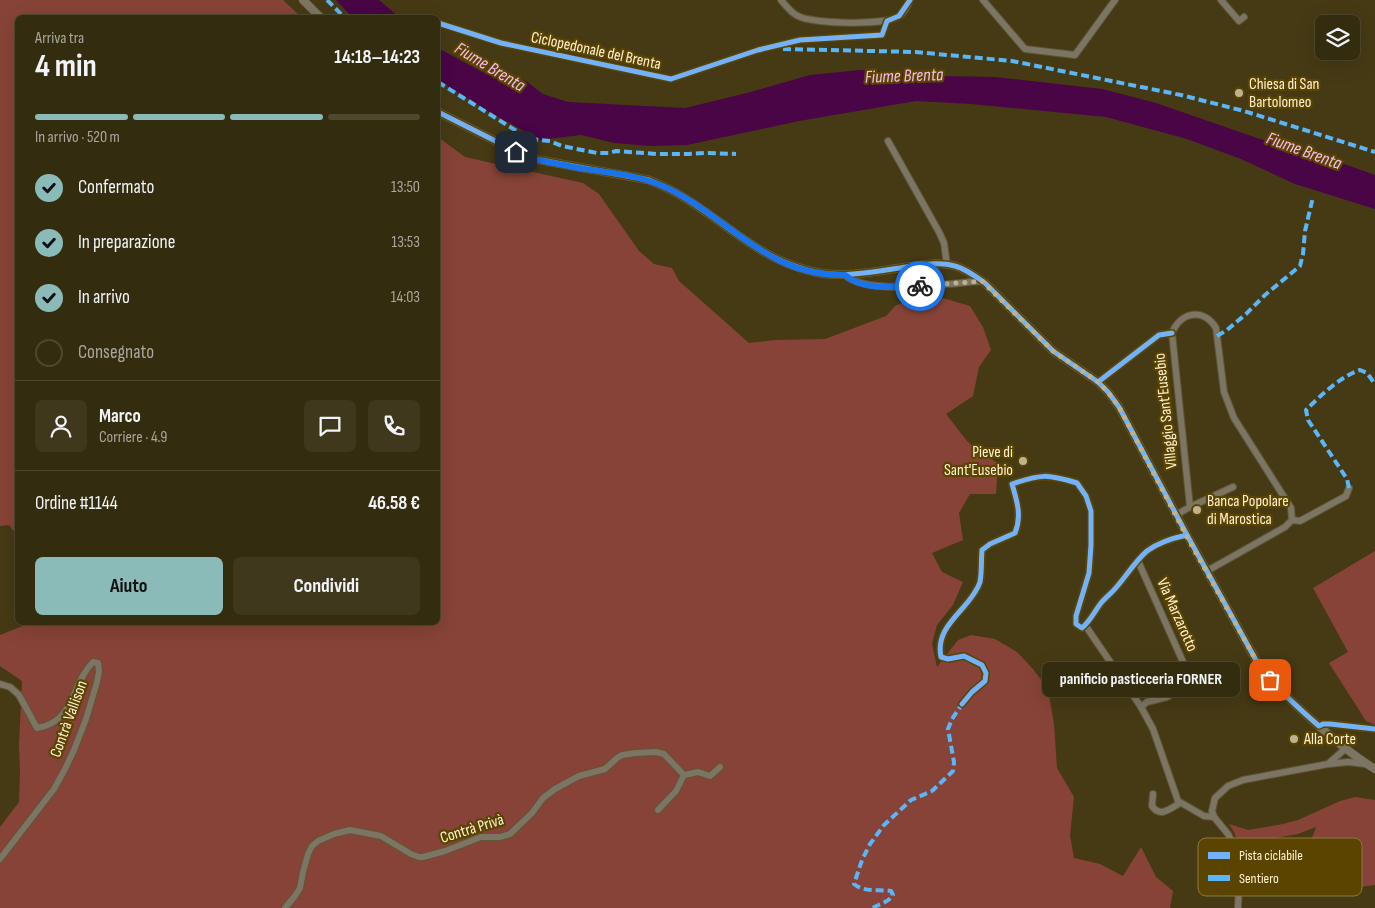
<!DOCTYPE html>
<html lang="it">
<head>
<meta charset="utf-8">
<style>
	body { margin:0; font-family:"Sofia Sans Condensed",sans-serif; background:#3f381d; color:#f1f3f6; height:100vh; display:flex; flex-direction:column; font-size:19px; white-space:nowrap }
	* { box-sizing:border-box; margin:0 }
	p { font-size:16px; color:#a9a79e }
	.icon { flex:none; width:28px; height:28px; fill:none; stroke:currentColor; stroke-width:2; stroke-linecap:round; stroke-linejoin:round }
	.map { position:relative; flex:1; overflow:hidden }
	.details { position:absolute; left:15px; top:15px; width:425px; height:610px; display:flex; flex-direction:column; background:#342c0f; border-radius:8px; box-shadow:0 5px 20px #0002,0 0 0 1px #4e482f }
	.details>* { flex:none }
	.buttons { position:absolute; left:1315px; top:15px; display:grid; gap:10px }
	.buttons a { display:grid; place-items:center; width:45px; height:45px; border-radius:8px; background:#342c0f; box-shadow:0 5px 20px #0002,0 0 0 1px #4e482f; font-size:25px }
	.pin { position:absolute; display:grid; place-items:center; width:42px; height:42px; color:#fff; margin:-21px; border-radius:10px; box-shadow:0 2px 8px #0006 }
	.courier { position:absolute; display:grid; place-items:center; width:50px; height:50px; margin:-25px; border:4px solid #1a73e8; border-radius:50%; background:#fff; color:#222; box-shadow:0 1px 6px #0007 }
	.bubble { position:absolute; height:35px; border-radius:8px; background:#342c0f; box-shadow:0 5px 20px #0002,0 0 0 1px #4e482f; font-size:16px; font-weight:700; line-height:35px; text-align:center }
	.head em { font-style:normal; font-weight:700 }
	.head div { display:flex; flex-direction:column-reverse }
	.head { display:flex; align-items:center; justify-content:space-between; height:85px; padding:0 20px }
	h1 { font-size:32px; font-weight:700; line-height:38px }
	.bar { display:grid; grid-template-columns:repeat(4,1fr); gap:8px 5px; align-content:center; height:60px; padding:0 20px }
	.bar i { height:6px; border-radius:4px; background:#4e482f }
	.bar .selected { background:#8bbbb9 }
	.bar p { grid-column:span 4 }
	.line { display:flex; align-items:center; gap:12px; padding:0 20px; border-top:1px solid #4e482f }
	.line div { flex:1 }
	.round { display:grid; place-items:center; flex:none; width:52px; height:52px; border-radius:8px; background:#3f381d }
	ol { padding:0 20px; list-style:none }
	li { display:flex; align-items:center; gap:15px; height:55px }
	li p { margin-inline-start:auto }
	li .icon { padding:5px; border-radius:50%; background:#8bbbb9; color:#111; stroke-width:4 }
	li:last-child { color:#a9a79e }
	li i { width:28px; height:28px; border:2px solid #4e482f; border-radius:50% }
	.primary-button { display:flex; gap:10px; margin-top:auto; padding:10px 20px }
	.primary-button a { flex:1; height:58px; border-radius:8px; background:#8bbbb9; color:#111; font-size:20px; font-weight:700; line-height:58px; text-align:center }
	.primary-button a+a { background:#3f381d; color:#f1f3f6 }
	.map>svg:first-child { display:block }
	.green { fill:#874337 }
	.water { fill:#490546 }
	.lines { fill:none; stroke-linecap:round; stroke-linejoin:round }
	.minor-casing { stroke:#5f5537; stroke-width:8 }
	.tertiary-casing { stroke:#5f5537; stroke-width:9 }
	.minor { stroke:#7c7563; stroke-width:6 }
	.tertiary { stroke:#7c7563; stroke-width:8 }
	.quiet { stroke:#59b6f9; stroke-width:4; stroke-dasharray:8 4; stroke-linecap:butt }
	.cycleway-casing { stroke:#5a4400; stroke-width:8 }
	.cycleway { stroke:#73b2f8; stroke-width:5 }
	.done { stroke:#beb291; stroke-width:5; stroke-dasharray:0 9 }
	.route { stroke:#1a73e8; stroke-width:6 }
	.poi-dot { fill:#beb291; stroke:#5a4400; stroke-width:2 }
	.labels { text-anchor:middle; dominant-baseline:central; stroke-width:4.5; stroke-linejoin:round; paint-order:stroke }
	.street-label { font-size:16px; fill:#fff2d5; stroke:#5a4400 }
	.poi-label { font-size:16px; fill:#fff2d5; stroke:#5a4400; text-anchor:start }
	.water-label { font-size:18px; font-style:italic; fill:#f7bcf4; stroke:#5a4400 }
	.key { fill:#5a4400; stroke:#8c7840; stroke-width:1 }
	.key-label { font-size:14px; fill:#fff2d5 }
</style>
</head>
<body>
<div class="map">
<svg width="1375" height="908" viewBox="0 0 1375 908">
	<rect width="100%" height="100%" fill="#463a14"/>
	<!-- green -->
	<g class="green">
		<path d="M0 0H283L301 17 18 18 17 535 9 525 0 526Z"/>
		<path d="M438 137 465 157 583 183 599 194 639 251 654 264 672 268 679 281 749 343 775 340 825 339 886 316 895 306 916 297 932 295 970 306 983 327 991 350 979 367 973 396 946 414 967 441 980 452 998 463 996 494H970L959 513 963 540 932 553 942 572 963 582 953 605 937 625 932 644 937 667 958 640 971 635 995 639 1017 652 1033 669 1048 689 1054 724 1057 768 1074 797 1070 835 1074 858 1100 864 1123 876 1141 847 1156 877 1173 891 1170 908H0V827L19 802 20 772 19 745 22 681 0 666V635L25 625 27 623 438 622Z"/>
		<path d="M1375 551V725L1366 721 1329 663 1348 652 1313 588Z"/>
		<path d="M1355 797 1375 800V885L1352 888C1344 879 1339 868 1331 859 1324 851 1317 846 1312 838L1316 827 1298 834 1264 840 1254 846 1240 848 1234 832 1229 824 1248 830 1283 824 1298 820 1340 801Z"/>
	</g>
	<!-- water -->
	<g class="water">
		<path d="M336 0H379L399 17H352Z"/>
		<path d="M438 48 486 74 526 81 543 94 568 102 685 108 747 93 810 75 860 70 941 76 995 77 1102 89 1156 103 1257 138 1330 159 1375 175V209L1295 184 1241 159 1187 139 1106 117 971 104 916 101 799 121 687 145 650 146 614 143 581 135 540 140 491 113 438 80Z"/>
	</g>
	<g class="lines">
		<!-- minor casing -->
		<g class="minor-casing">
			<g id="minor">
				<path d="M781 0C786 6 791 13 798 16 812 24 887 26 899 16 904 13 908 5 910 0"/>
				<path d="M983 0 1025 49 1075 55 1115 0"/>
				<path d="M1221 0 1239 21 1244 17"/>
				<path d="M888 141 939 232 944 243 947 265"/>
				<path d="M845 275C866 296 952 283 982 281"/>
				<path d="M1098 382 1159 335 1172 333"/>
				<path d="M1190 507 1233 487"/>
				<path d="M1176 515 1190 507 1172 333C1181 311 1204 308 1216 328L1224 392 1234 418 1291 508 1292 520 1285 527 1207 571"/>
				<path d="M1292 520 1300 521 1346 496 1349 488"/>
				<path d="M1138 561 1192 682 1167 697 1147 702 1141 707"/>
				<path d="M1085 625 1141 707 1153 729 1178 801 1204 816 1214 817"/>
				<path d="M0 684 10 687 19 695 37 728C75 722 71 684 93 662L98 663 99 672 97 682 86 719 74 750 65 769 54 789 0 859"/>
				<path d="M962 704 972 692 985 681 986 673 982 665 964 656 948 659 941 657C935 628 962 614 975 592 977 589 979 585 980 582 982 572 981 560 982 550L990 544 1015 533C1022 516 1017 501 1012 484 1041 474 1047 474 1077 483L1086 496 1091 511V545L1089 573 1076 616V624L1082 628C1091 620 1094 612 1101 603 1104 599 1108 596 1112 592 1124 580 1134 562 1147 551 1159 542 1173 538 1187 535"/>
				<path d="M1319 726 1323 724H1330L1375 729"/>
				<path d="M1329 764 1348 762 1366 764"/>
				<path d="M684 775 698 772 710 776 720 767"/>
				<path d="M1153 794 1152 806C1160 818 1170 809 1180 803"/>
				<path d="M658 810 676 791 684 775"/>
				<path d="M285 908 295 896 300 888 303 872 308 854 312 846 318 841 334 834 350 830 381 836 411 854 419 857H423L445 851 481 837H500L510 834 532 813 543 798 555 789 579 776 605 769 617 758 622 755 636 753 656 752 664 754 684 775"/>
				<path d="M1238 908 1239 882 1238 861 1234 846 1228 834 1214 817 1212 811 1215 798 1228 786 1243 780 1328 764 1345 749"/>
			</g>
		</g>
		<!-- tertiary casing -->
		<g class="tertiary-casing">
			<g id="tertiary">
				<path d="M303 0 321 18"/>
				<path d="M438 112 529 158 649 180C661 185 672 190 683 197 729 225 760 260 815 272 844 279 883 270 913 266 927 264 942 262 955 266 966 269 975 276 985 283L1053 351 1098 382 1108 392 1119 407 1187 535 1257 662C1275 687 1296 706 1319 726 1337 742 1355 757 1375 769"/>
			</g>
		</g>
		<!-- minor -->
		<use href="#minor" class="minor"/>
		<!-- tertiary -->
		<use href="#tertiary" class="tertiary"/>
		<!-- quiet -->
		<g class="quiet">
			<path d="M327 0 345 18"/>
			<path d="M783 49 916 52 1012 61 1181 95 1244 111 1375 152"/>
			<path d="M438 82 523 135 538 140 550 141 562 146 597 153H609L616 151 657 154H688L704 153 736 154"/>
			<path d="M1217 336 1227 330 1246 314 1265 295 1300 266 1303 254 1305 231 1313 197"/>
			<path d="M1349 488 1347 479 1308 420 1306 410C1320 396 1341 376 1360 370L1367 373 1375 384"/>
			<path d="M873 908C880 903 888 903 893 895L891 891C878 889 865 893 854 884L862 860 870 844 884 825 911 800 932 791 953 771 954 762 948 729 952 719 962 704"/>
		</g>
		<!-- cycleway casing -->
		<g class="cycleway-casing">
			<g id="cycleway">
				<path d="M438 23 501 43 671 79 758 50 800 40 882 35 887 21 899 16 910 0"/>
				<path d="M438 112 529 158 649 180C661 185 672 190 683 197 729 225 760 260 815 272 844 279 883 270 913 266 927 264 942 262 955 266 966 269 975 276 985 283L1053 351 1098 382 1108 392 1119 407 1187 535 1257 662C1275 687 1296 706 1319 726L1323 724H1330L1375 729"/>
				<path d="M1098 382 1159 335 1172 333"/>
				<path d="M962 704 972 692 985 681 986 673 982 665 964 656 948 659 941 657C935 628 962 614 975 592 977 589 979 585 980 582 982 572 981 560 982 550L990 544 1015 533C1022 516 1017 501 1012 484 1041 474 1047 474 1077 483L1086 496 1091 511V545L1089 573 1076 616V624L1082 628C1091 620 1094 612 1101 603 1104 599 1108 596 1112 592 1124 580 1134 562 1147 551 1159 542 1173 538 1187 535"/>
			</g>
		</g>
		<!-- cycleway -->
		<use href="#cycleway" class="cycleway"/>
	</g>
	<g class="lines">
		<!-- done -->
		<path class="done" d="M920 286 982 281 1053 351 1098 382 1108 392 1119 407 1186 535 1257 662 1270 680"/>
		<!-- route -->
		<path class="route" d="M516 152 529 158C548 162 567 166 585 169 613 173 642 176 667 188 730 218 767 277 845 275 862 291 898 287 920 286"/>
	</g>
	<!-- markers -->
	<g class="poi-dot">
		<circle cx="1239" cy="93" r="5"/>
		<circle cx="1023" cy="461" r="5"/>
		<circle cx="1197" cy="510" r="5"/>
		<circle cx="1294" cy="739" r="5"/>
	</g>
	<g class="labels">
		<!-- street labels -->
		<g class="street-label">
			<text transform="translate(596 51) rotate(12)">Ciclopedonale del Brenta</text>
			<text transform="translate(1166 411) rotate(-96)">Villaggio Sant'Eusebio</text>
			<text transform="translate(1177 615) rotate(66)">Via Marzarotto</text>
			<text transform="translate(69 719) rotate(-70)">Contrà Vallison</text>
			<text transform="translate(472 829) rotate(-17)">Contrà Privà</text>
		</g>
		<!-- poi labels -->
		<g class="poi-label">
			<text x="1249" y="84">Chiesa di San<tspan x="1249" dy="18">Bartolomeo</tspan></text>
			<text x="1013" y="452" text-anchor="end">Pieve di<tspan x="1013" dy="18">Sant'Eusebio</tspan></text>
			<text x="1207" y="501">Banca Popolare<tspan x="1207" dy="18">di Marostica</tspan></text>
			<text x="1304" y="739">Alla Corte</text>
		</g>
		<!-- water labels -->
		<g class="water-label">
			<text transform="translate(490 67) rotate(31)">Fiume Brenta</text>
			<text transform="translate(904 76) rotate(-2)">Fiume Brenta</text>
			<text transform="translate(1304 151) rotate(20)">Fiume Brenta</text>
		</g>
	</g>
	<!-- legend -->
	<rect x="1198" y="838" width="164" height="58" rx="8" class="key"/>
	<rect x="1208" y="852" width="22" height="7" fill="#73b2f8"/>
	<rect x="1208" y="875" width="22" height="6" fill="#59b6f9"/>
	<g class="key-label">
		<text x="1239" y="860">Pista ciclabile</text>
		<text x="1239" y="883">Sentiero</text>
	</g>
</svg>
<div class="buttons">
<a><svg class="icon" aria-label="layers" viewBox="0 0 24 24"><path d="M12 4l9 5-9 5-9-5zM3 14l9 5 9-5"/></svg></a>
</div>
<div class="pin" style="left:1270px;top:680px;background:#ea580c"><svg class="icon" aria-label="bag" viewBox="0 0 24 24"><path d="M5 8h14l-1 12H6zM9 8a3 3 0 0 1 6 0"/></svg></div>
<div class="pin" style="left:516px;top:152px;background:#1f2937"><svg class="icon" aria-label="home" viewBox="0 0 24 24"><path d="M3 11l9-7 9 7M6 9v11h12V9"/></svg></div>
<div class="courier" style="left:920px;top:286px"><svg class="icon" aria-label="bike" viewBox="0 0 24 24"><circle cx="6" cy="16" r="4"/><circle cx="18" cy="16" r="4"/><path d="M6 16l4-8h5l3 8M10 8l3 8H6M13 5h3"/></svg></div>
<div class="bubble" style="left:1042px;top:662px;width:198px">panificio pasticceria FORNER</div>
<section class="details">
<div class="head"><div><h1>4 min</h1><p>Arriva tra</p></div><em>14:18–14:23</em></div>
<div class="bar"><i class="selected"></i><i class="selected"></i><i class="selected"></i><i></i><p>In arrivo · 520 m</p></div>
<ol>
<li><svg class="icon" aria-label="check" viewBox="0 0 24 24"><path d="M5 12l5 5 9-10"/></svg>Confermato<p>13:50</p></li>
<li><svg class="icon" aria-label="check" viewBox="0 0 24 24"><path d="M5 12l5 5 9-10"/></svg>In preparazione<p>13:53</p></li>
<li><svg class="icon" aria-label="check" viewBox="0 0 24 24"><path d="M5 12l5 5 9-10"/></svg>In arrivo<p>14:03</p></li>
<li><i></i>Consegnato</li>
</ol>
<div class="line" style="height:90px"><a class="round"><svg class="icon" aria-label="person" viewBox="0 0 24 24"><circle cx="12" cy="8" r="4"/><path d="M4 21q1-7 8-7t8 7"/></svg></a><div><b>Marco</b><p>Corriere · 4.9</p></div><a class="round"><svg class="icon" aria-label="chat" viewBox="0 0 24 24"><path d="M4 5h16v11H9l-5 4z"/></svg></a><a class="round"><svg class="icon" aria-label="phone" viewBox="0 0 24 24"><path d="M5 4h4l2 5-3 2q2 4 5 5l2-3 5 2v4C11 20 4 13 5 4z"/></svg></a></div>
<div class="line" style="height:65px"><div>Ordine #1144</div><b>46.58 €</b></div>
<div class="primary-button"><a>Aiuto</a><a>Condividi</a></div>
</section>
</div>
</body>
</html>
